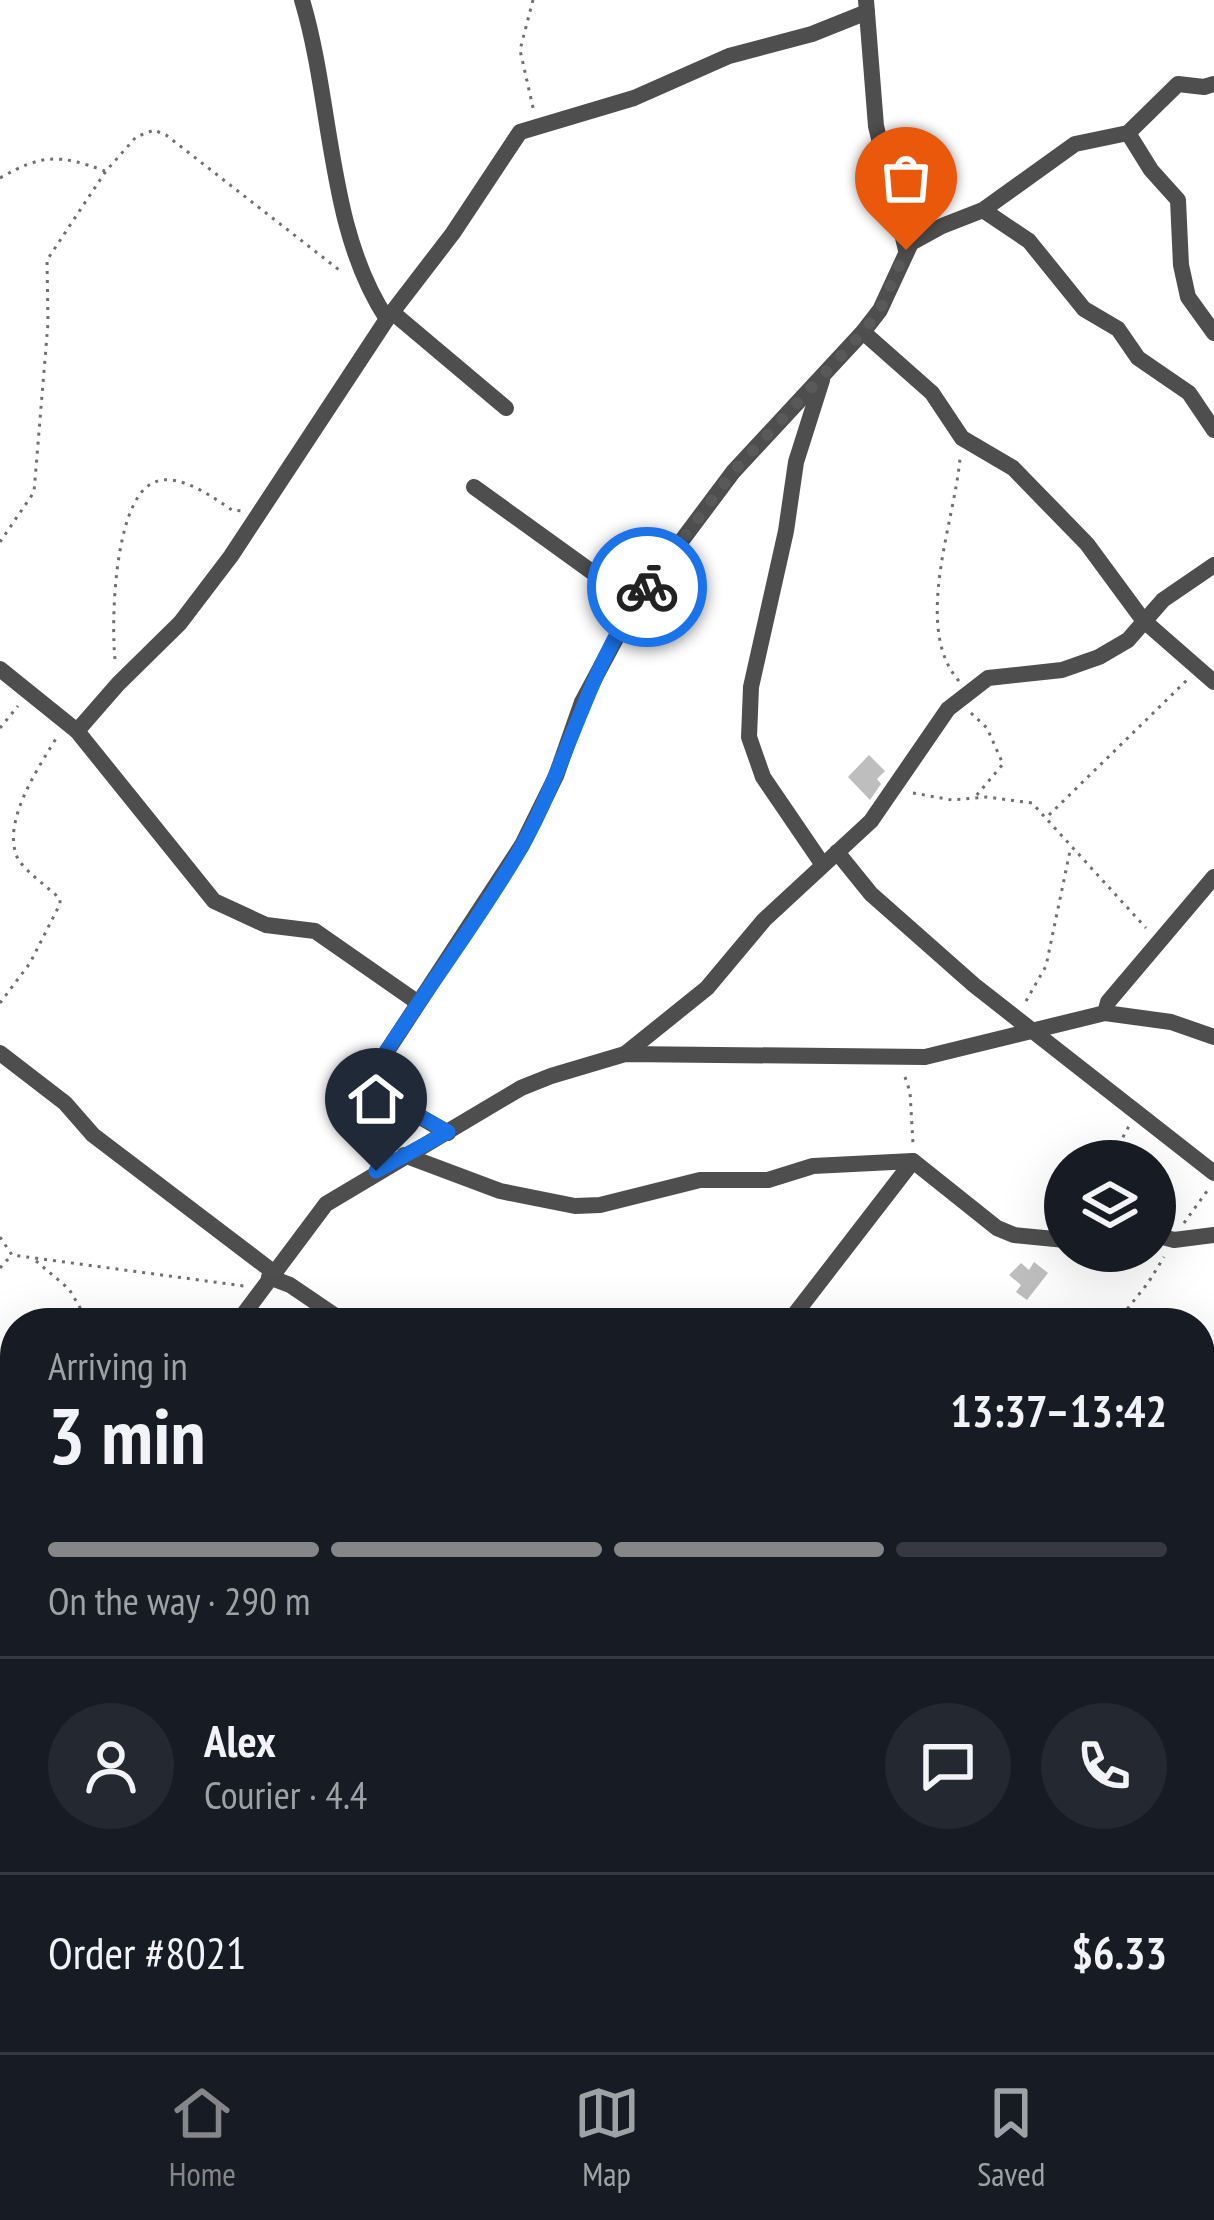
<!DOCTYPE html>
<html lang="en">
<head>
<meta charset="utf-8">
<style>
	body { margin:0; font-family:"PT Sans Narrow",sans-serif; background:#242831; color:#f1f3f6; height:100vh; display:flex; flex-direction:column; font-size:45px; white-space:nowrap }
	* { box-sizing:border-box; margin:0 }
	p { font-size:39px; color:#9ea1a6 }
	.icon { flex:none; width:66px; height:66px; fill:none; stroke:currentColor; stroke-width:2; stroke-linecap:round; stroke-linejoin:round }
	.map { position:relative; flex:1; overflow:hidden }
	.drawer { position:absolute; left:0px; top:1308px; width:1215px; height:744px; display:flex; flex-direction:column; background:#171b24; border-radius:48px 48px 0 0; box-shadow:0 12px 48px #0002 }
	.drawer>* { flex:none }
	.fabs { position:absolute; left:1044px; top:1140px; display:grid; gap:24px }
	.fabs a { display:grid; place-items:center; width:132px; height:132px; border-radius:50%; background:#171b24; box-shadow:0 12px 48px #0002; font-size:60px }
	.pin { position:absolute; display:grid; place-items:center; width:102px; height:102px; color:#fff; margin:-123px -51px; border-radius:50% 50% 50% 0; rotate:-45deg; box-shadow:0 0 12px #0007 }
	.pin .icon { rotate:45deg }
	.courier { position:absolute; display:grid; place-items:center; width:120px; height:120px; margin:-60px; border:9px solid #1a73e8; border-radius:50%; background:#fff; color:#222; box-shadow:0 3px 15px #0007 }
	.summary em { font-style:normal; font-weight:700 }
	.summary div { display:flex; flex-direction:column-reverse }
	.summary { display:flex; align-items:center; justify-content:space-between; height:204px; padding:0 48px }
	h1 { font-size:78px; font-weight:700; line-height:90px }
	.bar { display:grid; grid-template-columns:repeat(4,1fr); gap:18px 12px; align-content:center; height:144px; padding:0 48px }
	.bar i { height:15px; border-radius:9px; background:#363941 }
	.bar .current { background:#858687 }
	.bar p { grid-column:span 4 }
	.line { display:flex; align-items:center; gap:30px; padding:0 48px; border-top:3px solid #363941 }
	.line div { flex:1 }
	.round { display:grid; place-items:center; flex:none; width:126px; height:126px; border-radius:63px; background:#242831 }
	.menu { display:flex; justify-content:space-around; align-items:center; height:168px; border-top:3px solid #363941; background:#171b24; font-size:33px; color:#9ea1a6 }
	.menu a { display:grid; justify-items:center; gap:6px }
	.menu .current { color:#858687 }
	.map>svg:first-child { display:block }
	.building { fill:#bebebe }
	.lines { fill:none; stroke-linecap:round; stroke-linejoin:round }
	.trunk-casing { stroke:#dbdbdb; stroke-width:33 }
	.path { stroke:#707070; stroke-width:3; stroke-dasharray:3 6; stroke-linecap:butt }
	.minor { stroke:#4e4e4e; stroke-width:16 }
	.trunk { stroke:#000; stroke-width:27 }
	.done { stroke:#595959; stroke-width:12; stroke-dasharray:0 21.6 }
	.route { stroke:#1a73e8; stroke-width:15 }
</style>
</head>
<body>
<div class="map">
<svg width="1214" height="2052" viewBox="0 0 1214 2052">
	<rect width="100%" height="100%" fill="#fff"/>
	<!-- building -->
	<g class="building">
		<path d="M869 755 885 771 877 779 881 784 870 800 848 777Z"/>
		<path d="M1034 1262 1048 1273 1027 1300 1016 1292 1021 1285 1009 1275 1021 1263 1029 1270Z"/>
	</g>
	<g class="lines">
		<!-- trunk casing -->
		<g class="trunk-casing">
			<g id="trunk">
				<path d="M0 1600 15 1602"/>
				<path d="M1200 1823 1214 1825"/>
			</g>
		</g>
		<!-- path -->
		<g class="path">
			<path d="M533 0 520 50 534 112"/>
			<path d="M0 178C42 154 59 154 105 171"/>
			<path d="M0 542 34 492 48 323 47 260 106 171 136 137 154 130 166 135 343 273"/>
			<path d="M115 659C111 622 114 497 155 482 179 472 214 498 232 510L242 511"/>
			<path d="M959 681C912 628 955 521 960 458"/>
			<path d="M971 713 987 728 1003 764 976 796"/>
			<path d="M0 728 18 706"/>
			<path d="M913 793 952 800 987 797 1032 803 1146 928"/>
			<path d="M1049 815 1188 679"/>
			<path d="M1026 1001 1046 966 1070 851"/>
			<path d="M0 1003 30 963 60 904V899C47 886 28 874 18 859 0 822 40 766 58 735"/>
			<path d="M905 1077 910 1092 913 1144"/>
			<path d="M1110 1161 1129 1126"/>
			<path d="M1184 1223 1210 1187"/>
			<path d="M0 1237 12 1255 244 1286"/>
			<path d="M36 1261 69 1289 89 1323"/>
			<path d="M0 1268 10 1257"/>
			<path d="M1116 1323 1148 1283 1164 1257"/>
			<path d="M1200 1986 1214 1968"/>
			<path d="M781 2037 808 2052"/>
			<path d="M1147 2052 1159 2037"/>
		</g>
		<!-- minor -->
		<g class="minor">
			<path d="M302 0C333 103 327 229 387 319"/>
			<path d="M866 0 876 126 906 250"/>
			<path d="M1128 133 1151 170 1178 200 1181 265 1188 297 1214 333"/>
			<path d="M983 210 1029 241 1084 309 1118 329 1138 358 1189 393 1214 430"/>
			<path d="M392 312 506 408"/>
			<path d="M863 332 932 393 962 438 1013 468 1087 544 1143 620 1214 682"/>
			<path d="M822 380 796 462 786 531 751 687 749 737 763 777 823 865"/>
			<path d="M474 487 635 603"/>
			<path d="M0 669 77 731 214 901 266 925 315 931 417 1002"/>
			<path d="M77 731 118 684 180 623 231 556 387 319 453 233 520 132 634 98 729 56 812 34 867 12"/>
			<path d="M837 852 871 894 974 985 1214 1173"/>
			<path d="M1105 1013 1171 1022 1214 1037"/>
			<path d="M0 1053 65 1103 93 1135 272 1271"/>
			<path d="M625 1054 707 988 764 920 871 821 948 709 988 678 1062 670 1099 657 1128 640 1163 600 1214 565"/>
			<path d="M448 1133 377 1092 372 1085 374 1071 522 845 556 776 582 702 635 603 733 472 863 332 880 310 911 243 942 226 983 210 1075 144 1128 133 1178 84 1204 87 1214 84"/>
			<path d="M404 1155 500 1191 575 1206 600 1205 700 1180H768L813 1166 913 1161 997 1228 1014 1235 1065 1240"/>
			<path d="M1155 1235 1174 1240 1214 1235"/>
			<path d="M269 1277 290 1285 346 1323"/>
			<path d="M237 1323 326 1204 521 1088 551 1076 625 1054 925 1057 1105 1013 1108 1002 1214 877"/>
			<path d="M788 1323 913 1161"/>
			<path d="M1200 1383 1214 1364"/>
			<path d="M0 1698 15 1630"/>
			<path d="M1200 1742 1214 1735"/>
			<path d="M1200 1873 1214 1875"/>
			<path d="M0 1922 15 1938"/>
			<path d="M130 2037 144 2052"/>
			<path d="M471 2037 489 2052"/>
			<path d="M1009 2037 1030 2052"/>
			<path d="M359 2052 370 2037"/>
			<path d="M430 2052 442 2037"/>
			<path d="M522 2052 532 2037"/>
			<path d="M875 2052 882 2037"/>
		</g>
		<!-- trunk -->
		<use href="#trunk" class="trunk"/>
	</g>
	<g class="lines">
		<!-- done -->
		<path class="done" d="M647 587 733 472 863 332 880 310 906 250"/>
		<!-- route -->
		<path class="route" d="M376 1171 448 1132 377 1092 372 1084 374 1071C421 995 477 924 522 846 569 762 588 666 647 587"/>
	</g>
</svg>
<div class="fabs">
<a><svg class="icon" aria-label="layers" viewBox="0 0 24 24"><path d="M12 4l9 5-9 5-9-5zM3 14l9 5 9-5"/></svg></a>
</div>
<div class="pin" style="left:906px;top:250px;background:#ea580c"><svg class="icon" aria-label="bag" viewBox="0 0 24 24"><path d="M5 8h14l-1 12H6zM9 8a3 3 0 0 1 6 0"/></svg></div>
<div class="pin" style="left:376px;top:1171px;background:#1f2937"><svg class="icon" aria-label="home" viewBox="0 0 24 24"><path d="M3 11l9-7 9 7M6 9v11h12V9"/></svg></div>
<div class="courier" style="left:647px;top:587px"><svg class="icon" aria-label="bike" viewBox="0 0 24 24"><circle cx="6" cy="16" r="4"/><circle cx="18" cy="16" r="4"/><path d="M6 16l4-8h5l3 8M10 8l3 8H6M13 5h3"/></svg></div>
<section class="drawer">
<div class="summary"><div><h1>3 min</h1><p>Arriving in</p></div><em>13:37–13:42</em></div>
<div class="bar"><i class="current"></i><i class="current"></i><i class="current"></i><i></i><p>On the way · 290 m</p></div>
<div class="line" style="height:216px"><a class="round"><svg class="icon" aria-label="person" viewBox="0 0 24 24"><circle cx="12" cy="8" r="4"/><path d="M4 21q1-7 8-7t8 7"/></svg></a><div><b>Alex</b><p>Courier · 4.4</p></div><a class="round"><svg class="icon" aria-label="chat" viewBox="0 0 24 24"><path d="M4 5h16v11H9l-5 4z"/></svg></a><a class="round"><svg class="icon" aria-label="phone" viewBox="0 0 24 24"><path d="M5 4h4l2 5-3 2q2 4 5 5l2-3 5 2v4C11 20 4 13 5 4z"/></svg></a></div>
<div class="line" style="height:156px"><div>Order #8021</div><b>$6.33</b></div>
</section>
</div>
<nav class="menu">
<a class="current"><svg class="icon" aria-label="home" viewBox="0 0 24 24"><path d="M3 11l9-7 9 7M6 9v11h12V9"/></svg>Home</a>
<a><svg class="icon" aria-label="map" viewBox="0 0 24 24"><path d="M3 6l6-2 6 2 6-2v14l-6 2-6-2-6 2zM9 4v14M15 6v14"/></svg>Map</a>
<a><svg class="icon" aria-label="saved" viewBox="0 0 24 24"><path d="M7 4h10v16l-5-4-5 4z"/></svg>Saved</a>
</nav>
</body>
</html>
